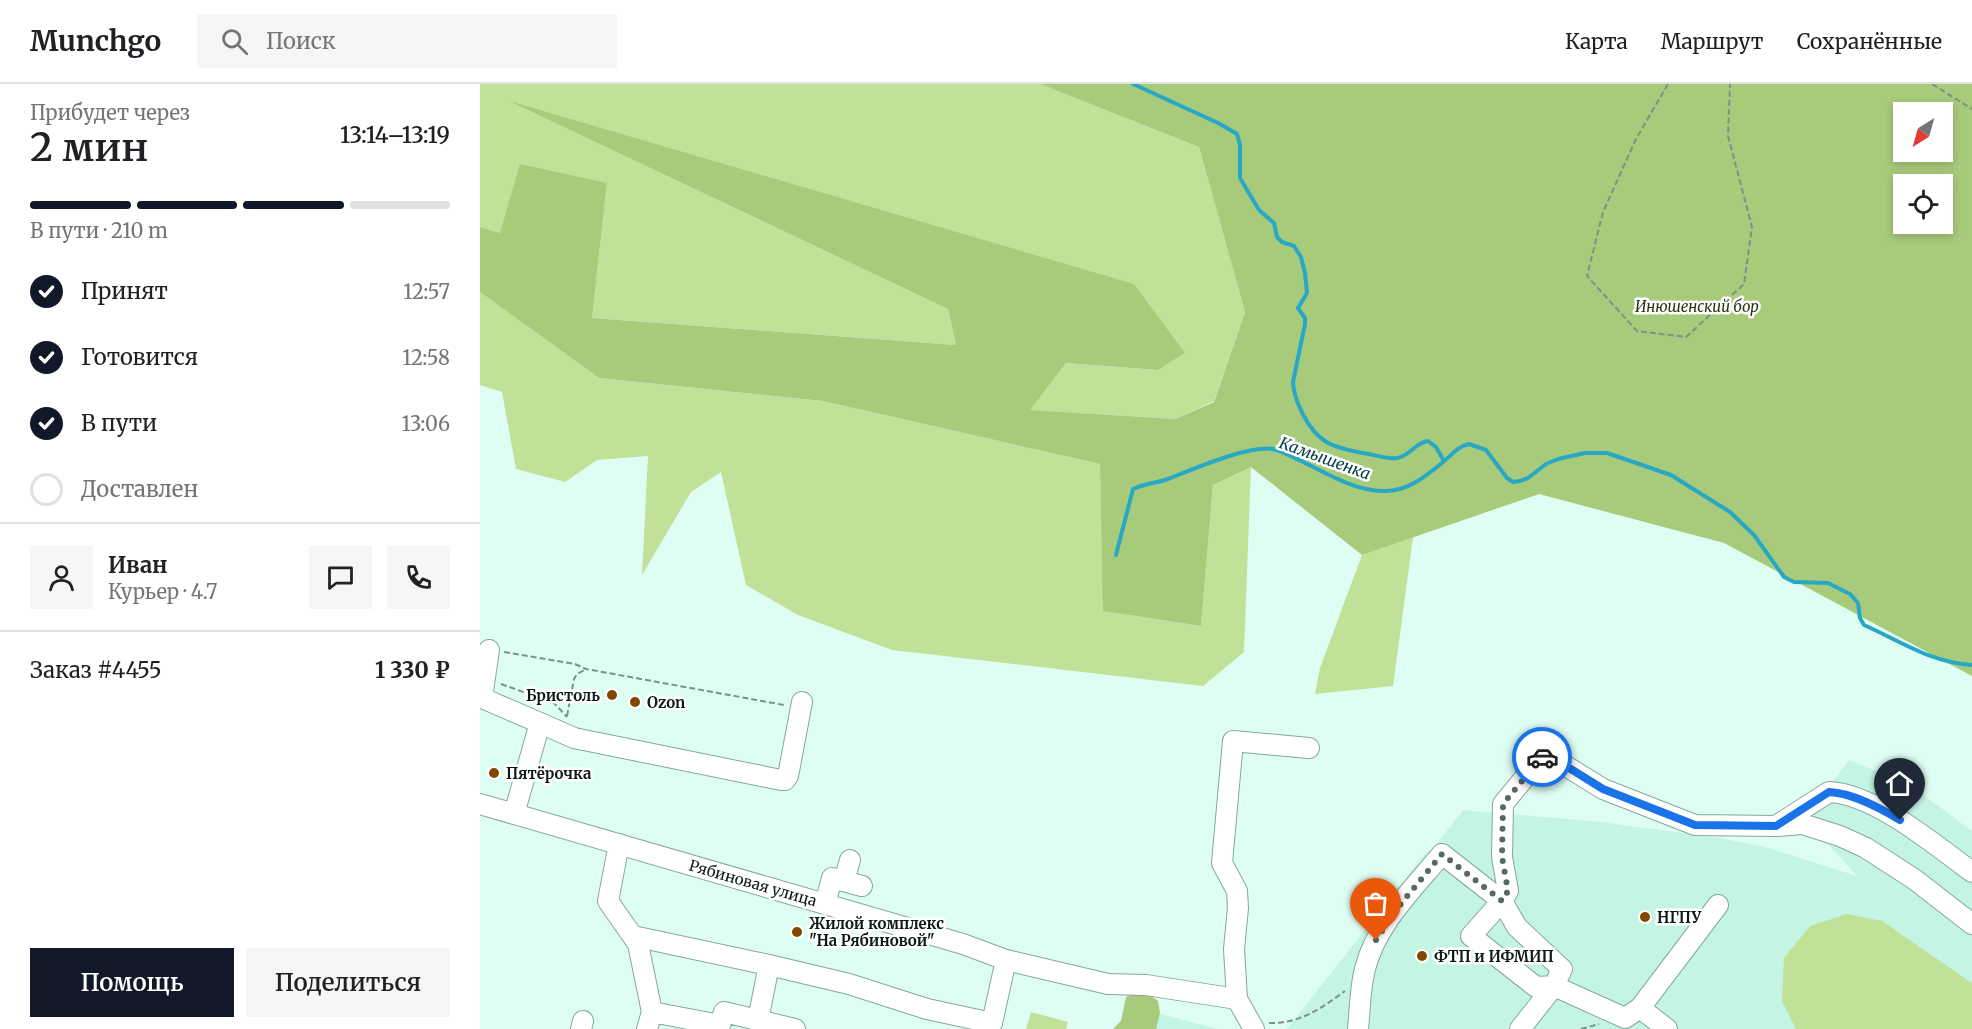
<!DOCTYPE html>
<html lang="ru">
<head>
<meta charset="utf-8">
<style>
	body { margin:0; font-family:Merriweather,serif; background:#f6f6f6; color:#202124; height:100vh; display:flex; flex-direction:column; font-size:22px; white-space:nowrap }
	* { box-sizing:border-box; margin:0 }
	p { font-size:20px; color:#757577 }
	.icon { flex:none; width:33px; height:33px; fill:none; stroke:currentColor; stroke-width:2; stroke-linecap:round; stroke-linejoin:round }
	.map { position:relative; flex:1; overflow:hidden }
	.sheet { display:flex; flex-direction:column; background:#fff; width:480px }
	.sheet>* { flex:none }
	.needle { width:39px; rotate:217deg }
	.tools { position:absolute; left:1413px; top:18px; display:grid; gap:12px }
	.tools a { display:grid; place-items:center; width:60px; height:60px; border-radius:0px; background:#fff; box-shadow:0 3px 9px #0003; font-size:30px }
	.pin { position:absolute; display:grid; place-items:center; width:51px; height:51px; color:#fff; margin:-62px -26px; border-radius:50% 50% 50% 0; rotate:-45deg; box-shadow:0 0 6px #0007 }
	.pin .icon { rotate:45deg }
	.courier { position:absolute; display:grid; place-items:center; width:60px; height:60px; margin:-30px; border:4px solid #1a73e8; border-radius:50%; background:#fff; color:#222; box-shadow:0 2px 8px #0007 }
	.headline em { font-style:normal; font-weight:600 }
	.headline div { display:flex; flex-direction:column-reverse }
	.headline { display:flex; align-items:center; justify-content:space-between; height:102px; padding:0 30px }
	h1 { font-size:39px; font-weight:600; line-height:45px }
	.bar { display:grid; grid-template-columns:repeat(4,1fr); gap:9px 6px; align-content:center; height:72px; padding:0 30px }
	.bar i { height:8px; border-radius:4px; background:#e0e0e0 }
	.bar .on { background:#111827 }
	.bar p { grid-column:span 4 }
	.line { display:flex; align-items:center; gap:15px; padding:0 30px; border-top:2px solid #e0e0e0 }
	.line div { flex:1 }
	.round { display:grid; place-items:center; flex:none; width:63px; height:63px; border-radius:0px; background:#f6f6f6 }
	ol { padding:0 30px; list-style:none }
	li { display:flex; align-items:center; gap:18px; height:66px }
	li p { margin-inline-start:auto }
	li .icon { padding:6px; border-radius:50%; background:#111827; color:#fff; stroke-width:4 }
	li:last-child { color:#757577 }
	li i { width:33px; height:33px; border:3px solid #e0e0e0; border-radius:50% }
	.action { display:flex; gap:12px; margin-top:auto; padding:12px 30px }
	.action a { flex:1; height:69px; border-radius:0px; background:#111827; color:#fff; font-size:24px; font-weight:600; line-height:69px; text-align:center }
	.action a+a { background:#f6f6f6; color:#202124 }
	header { display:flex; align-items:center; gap:36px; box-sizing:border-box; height:84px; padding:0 30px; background:#fff; border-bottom:2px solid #e0e0e0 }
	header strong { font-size:28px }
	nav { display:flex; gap:33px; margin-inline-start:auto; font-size:21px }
	.search { width:420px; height:54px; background:#f6f6f6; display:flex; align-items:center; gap:15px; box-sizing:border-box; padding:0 21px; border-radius:0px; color:#757577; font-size:22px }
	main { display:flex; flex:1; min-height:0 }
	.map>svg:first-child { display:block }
	.built { fill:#c4f5e4 }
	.green { fill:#c0e197 }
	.forest { fill:#a8ca7b; fill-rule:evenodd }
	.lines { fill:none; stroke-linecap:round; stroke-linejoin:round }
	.stream { stroke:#28a8c4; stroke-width:4 }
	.minor-casing { stroke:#83a89b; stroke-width:22 }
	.path { stroke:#7b928a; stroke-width:2; stroke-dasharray:6 3; stroke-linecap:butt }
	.minor { stroke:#fff; stroke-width:20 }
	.done { stroke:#566a63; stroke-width:6; stroke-dasharray:0 10.8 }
	.route { stroke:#1a73e8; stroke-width:8 }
	.poi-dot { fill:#824700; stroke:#fff; stroke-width:2 }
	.labels { text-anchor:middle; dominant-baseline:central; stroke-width:5; stroke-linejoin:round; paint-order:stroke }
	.park-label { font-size:15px; font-style:italic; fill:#283614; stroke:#fff }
	.poi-label { font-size:15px; font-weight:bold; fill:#0c1b16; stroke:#fff; text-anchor:start }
	.street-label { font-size:15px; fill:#0c1b16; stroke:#fff }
	.water-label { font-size:16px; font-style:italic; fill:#033b47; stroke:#fff }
</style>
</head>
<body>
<header>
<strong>Munchgo</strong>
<div class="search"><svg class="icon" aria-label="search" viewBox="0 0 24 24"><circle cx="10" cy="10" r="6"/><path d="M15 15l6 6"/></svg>Поиск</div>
<nav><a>Карта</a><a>Маршрут</a><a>Сохранённые</a></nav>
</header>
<main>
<section class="sheet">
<div class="headline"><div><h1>2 мин</h1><p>Прибудет через</p></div><em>13:14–13:19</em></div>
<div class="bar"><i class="on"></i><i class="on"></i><i class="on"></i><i></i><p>В пути · 210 m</p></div>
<ol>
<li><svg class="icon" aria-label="check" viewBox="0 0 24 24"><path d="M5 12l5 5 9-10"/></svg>Принят<p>12:57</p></li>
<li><svg class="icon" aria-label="check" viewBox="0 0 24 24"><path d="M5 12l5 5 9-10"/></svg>Готовится<p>12:58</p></li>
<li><svg class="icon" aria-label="check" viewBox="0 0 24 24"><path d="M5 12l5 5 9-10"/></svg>В пути<p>13:06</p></li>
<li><i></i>Доставлен</li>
</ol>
<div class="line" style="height:108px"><a class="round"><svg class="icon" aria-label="person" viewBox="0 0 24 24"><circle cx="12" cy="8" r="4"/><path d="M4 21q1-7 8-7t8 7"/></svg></a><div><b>Иван</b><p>Курьер · 4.7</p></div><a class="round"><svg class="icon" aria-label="chat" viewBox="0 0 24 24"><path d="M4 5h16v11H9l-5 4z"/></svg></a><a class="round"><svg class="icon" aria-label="phone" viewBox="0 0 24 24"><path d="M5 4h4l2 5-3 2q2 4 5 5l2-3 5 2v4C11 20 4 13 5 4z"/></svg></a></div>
<div class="line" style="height:78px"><div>Заказ #4455</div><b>1 330 ₽</b></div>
<div class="action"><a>Помощь</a><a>Поделиться</a></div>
</section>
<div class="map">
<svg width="1492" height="945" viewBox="0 0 1492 945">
	<rect width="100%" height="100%" fill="#dffef3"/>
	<!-- built -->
	<g class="built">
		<path d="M1369 676 1430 701 1492 747V945H807L944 771 955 762 983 726 1113 737 1240 754 1285 763 1377 792 1325 734Z"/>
		<path d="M654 923 738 945H638Z"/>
	</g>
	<!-- green -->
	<g class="green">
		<path d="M0 0H560L719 63 765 228 734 317 695 335 549 326 586 279 678 286 705 269 34 19 468 225 476 261 112 234 127 99 20 149 0 143Z"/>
		<path d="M0 208 119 294 343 317 620 380 624 527 721 542 733 401 771 383 764 568 723 602 412 566 318 531 266 501 241 388 211 408 162 491 168 372 117 376 85 398 36 385 22 308 0 301Z"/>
		<path d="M933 453 913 602 835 610 840 584 882 471Z"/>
		<path d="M1367 830 1402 837 1492 899V945H1316L1302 917 1304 874 1330 842Z"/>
		<path d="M551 928 588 938 586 945H546Z"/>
	</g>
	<!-- forest -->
	<g class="forest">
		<path d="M560 0H1492V592L1244 459 1059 410 882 471 771 383 733 401 721 542 623 527 620 380 343 317 119 294 0 208V143L20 149 40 80 127 99 112 234 476 261 468 225 29 17 654 200 705 269 678 286 586 279 550 326 695 335 734 318 765 228 719 63ZM1424 28H1462V68H1424ZM1424 100H1462V140H1424Z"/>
		<path d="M655 909H667L678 917 680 929 676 945H633L641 937 646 913Z"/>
	</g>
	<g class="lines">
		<!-- stream -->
		<g class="stream">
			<path d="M653 0 738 39 757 50 760 61V94L779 126 794 139 797 153 802 158 814 162 821 173 825 189 827 209 818 224 825 234V240L813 298C814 317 828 346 845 357 857 365 876 368 889 370 898 372 908 375 917 374 930 372 936 358 948 357L956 363 964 377"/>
			<path d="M636 471 653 405C663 400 677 399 688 395 711 386 775 358 797 366 832 379 865 406 903 407 927 408 946 392 963 378 972 371 978 362 989 360L1006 366 1027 394 1033 398 1040 397 1048 394 1066 380 1078 375 1105 369H1127L1191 391 1250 428 1274 451 1304 493 1314 498 1348 499 1370 510 1378 519 1380 534 1384 541C1420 557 1452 579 1492 581"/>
		</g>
		<!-- minor casing -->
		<g class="minor-casing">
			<g id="minor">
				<path d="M9 566 2 614 60 639 34 730"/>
				<path d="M60 639 94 654 301 696H305L308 692 322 618"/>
				<path d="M0 720 483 860 526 876 628 900 666 901 757 915"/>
				<path d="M1298 742 1322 740 1360 752 1386 764 1434 795 1492 840"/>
				<path d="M139 760 128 817 158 860 172 928"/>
				<path d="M364 797 370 776"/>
				<path d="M345 820 352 794 382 802"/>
				<path d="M153 852 289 881 278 936"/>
				<path d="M289 881 369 900 447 925 512 939 526 876"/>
				<path d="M1160 924 1187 945"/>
				<path d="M101 945 103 937"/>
				<path d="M167 945 172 928 240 941 244 928 315 945"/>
				<path d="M774 945 757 915 754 865 758 824 757 807 742 779 753 657 829 664"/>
				<path d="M878 945C880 925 880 904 885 885 896 840 933 805 962 770L1022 817 991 852 1056 903 1074 902 1082 885 1037 843 1022 817 1028 807 1022 773 1023 720 1065 669 1123 705 1215 741 1296 742 1349 708C1395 710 1455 761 1492 788"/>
				<path d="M1040 945 1074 902 1145 934 1160 924 1238 821"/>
			</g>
		</g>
		<!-- path -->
		<g class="path">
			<path d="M1188 0 1156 55 1123 128 1107 192 1157 247 1206 253 1264 200 1272 143 1248 52 1250 0"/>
			<path d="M1452 0 1492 25"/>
			<path d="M24 568 95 580 106 585 304 621"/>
			<path d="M21 600 74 619 87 633"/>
			<path d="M87 632 94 595 97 590 106 585"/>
			<path d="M789 939C819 940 842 924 865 907"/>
			<path d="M1101 945 1119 940"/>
		</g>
		<!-- minor -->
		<use href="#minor" class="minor"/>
	</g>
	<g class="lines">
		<!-- done -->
		<path class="done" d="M896 856 915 827 962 770 1022 817 1028 807 1022 773 1023 720 1062 673"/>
		<!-- route -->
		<path class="route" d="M1062 673 1065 669 1123 705 1215 741 1296 742 1349 708C1373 709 1400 724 1420 736"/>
	</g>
	<!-- markers -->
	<g class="poi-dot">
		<circle cx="132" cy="611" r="6"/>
		<circle cx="155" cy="618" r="6"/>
		<circle cx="14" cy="689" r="6"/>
		<circle cx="1165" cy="833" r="6"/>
		<circle cx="317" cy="848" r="6"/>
		<circle cx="942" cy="872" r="6"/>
	</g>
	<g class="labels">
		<!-- park labels -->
		<g class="park-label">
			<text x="1217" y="222">Инюшенский бор</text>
		</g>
		<!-- poi labels -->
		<g class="poi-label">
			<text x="120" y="611" text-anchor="end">Бристоль</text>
			<text x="167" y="618">Ozon</text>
			<text x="26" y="689">Пятёрочка</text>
			<text x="1177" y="833">НГПУ</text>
			<text x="329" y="839">Жилой комплекс<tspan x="329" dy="17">"На Рябиновой"</tspan></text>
			<text x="954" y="872">ФТП и ИФМИП</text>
		</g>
		<!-- street labels -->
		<g class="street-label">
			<text transform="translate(273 799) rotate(16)">Рябиновая улица</text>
		</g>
		<!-- water labels -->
		<g class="water-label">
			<text transform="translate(845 374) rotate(20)">Камышенка</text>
		</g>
	</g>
</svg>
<div class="tools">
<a><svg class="needle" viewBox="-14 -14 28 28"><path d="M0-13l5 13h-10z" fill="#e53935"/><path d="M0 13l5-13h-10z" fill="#757577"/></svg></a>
<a><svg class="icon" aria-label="locate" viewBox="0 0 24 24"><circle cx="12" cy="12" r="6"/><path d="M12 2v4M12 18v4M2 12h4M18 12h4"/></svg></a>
</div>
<div class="pin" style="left:896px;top:856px;background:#ea580c"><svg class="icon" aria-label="bag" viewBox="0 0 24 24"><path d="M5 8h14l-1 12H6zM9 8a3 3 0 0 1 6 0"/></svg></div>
<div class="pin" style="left:1420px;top:736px;background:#1f2937"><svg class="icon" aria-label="home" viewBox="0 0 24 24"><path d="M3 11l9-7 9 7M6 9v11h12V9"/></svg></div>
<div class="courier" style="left:1062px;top:673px"><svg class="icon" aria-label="car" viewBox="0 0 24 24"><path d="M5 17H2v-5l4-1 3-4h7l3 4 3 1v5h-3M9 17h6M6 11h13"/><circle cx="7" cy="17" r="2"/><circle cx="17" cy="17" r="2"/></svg></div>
</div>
</main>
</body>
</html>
